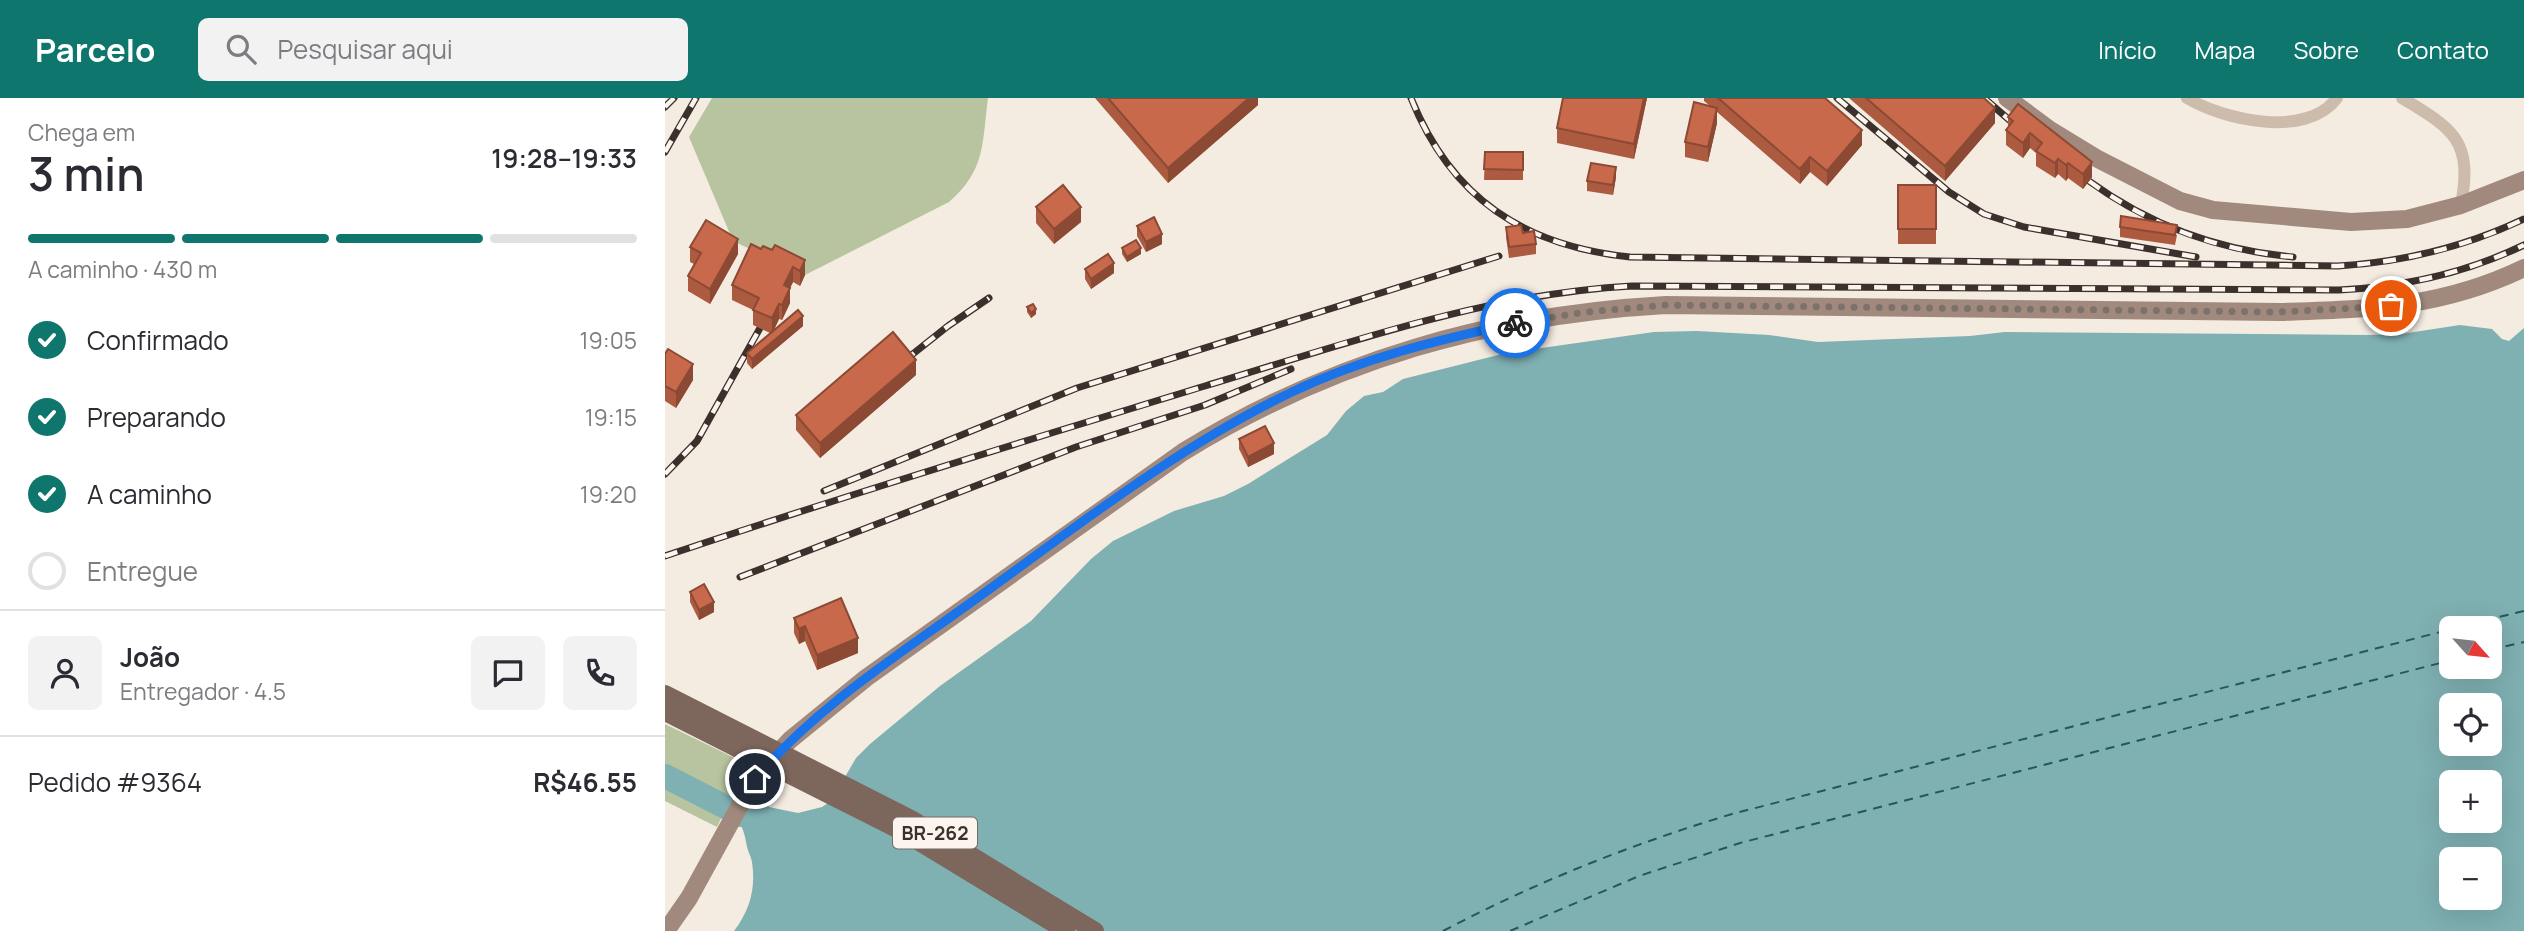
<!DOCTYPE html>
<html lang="pt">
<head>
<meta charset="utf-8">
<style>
	body { margin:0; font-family:Manrope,sans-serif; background:#f2f2f3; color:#2b2b33; height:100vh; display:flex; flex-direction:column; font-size:26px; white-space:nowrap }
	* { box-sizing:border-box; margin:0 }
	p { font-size:23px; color:#7c7c81 }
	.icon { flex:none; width:38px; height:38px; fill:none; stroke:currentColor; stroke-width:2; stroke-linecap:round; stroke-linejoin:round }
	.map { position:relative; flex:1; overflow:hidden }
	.sheet { display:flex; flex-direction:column; background:#fff; width:665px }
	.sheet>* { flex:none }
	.needle { width:46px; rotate:117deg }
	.buttons { position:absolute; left:1774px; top:518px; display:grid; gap:14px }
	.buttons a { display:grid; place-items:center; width:63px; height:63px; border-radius:10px; background:#fff; box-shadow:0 7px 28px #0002; font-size:35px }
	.pin { position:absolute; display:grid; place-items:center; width:60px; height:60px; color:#fff; margin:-30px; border:4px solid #fff; border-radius:50%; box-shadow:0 2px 7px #0007 }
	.courier { position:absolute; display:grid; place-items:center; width:70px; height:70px; margin:-35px; border:5px solid #1a73e8; border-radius:50%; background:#fff; color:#222; box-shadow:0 2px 9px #0007 }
	.summary em { font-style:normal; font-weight:600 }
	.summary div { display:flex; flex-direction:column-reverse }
	.summary { display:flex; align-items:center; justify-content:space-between; height:119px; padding:0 28px }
	h1 { font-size:46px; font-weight:600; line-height:52px }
	.bar { display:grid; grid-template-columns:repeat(4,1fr); gap:10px 7px; align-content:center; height:84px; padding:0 28px }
	.bar i { height:9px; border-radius:5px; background:#e1e1e2 }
	.bar .selected { background:#0f766e }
	.bar p { grid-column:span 4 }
	.line { display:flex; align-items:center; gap:18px; padding:0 28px; border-top:2px solid #e1e1e2 }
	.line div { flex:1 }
	.round { display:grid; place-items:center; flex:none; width:74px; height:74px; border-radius:10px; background:#f2f2f3 }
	ol { padding:0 28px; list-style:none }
	li { display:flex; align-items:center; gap:21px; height:77px }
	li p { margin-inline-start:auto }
	li .icon { padding:7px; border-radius:50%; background:#0f766e; color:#fff; stroke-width:4 }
	li:last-child { color:#7c7c81 }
	li i { width:38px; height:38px; border:4px solid #e1e1e2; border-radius:50% }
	header { display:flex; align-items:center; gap:42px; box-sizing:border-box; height:98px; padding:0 35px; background:#0f766e; color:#fff }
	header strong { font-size:33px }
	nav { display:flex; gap:38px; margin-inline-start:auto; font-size:24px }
	.search { width:490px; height:63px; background:#f2f2f3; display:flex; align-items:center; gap:18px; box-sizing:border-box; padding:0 24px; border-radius:10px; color:#7c7c81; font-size:26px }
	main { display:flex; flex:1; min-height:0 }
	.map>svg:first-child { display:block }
	.green { fill:#b8c4a0 }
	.water { fill:#7fb0b2; fill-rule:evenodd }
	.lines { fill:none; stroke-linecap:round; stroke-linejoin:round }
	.river { stroke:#7fb0b2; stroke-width:24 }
	.ferry { stroke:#1f5a5e; stroke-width:2; stroke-dasharray:9 7; stroke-linecap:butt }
	.street { stroke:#cdbbac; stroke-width:12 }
	.secondary { stroke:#a18a7d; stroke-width:18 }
	.primary { stroke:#7d675c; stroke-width:18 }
	.rail-casing { stroke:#3b302b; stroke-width:7 }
	.rail { stroke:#fbf5ee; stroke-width:4.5; stroke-dasharray:13; stroke-linecap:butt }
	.wall { fill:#ac5a40 }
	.shaded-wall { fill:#8c4a34 }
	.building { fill:#c8694b; stroke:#8c4a34; stroke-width:2 }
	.done { stroke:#7c716b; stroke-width:7; stroke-dasharray:0 12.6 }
	.route { stroke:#1a73e8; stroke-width:9 }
	.labels { text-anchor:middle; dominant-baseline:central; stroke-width:5; stroke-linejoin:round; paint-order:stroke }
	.shield { fill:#fbf5ee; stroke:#756b66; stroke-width:2 }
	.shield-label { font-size:19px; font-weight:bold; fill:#3b302b }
</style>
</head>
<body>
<header>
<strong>Parcelo</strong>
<div class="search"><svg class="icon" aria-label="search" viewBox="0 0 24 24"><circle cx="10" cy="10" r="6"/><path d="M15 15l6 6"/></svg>Pesquisar aqui</div>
<nav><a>Início</a><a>Mapa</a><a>Sobre</a><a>Contato</a></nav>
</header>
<main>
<section class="sheet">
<div class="summary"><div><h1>3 min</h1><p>Chega em</p></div><em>19:28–19:33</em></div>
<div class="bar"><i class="selected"></i><i class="selected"></i><i class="selected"></i><i></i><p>A caminho · 430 m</p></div>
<ol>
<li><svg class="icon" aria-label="check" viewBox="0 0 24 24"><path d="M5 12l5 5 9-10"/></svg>Confirmado<p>19:05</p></li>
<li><svg class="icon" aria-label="check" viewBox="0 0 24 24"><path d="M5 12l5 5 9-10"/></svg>Preparando<p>19:15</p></li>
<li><svg class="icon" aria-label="check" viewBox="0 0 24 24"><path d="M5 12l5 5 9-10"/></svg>A caminho<p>19:20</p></li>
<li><i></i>Entregue</li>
</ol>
<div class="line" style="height:126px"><a class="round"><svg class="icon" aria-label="person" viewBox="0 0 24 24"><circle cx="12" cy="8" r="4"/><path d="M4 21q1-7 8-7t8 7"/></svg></a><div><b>João</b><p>Entregador · 4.5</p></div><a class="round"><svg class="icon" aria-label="chat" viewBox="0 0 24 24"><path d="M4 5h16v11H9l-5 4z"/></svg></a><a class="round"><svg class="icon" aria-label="phone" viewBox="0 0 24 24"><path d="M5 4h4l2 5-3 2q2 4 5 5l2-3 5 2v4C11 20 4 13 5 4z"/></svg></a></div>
<div class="line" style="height:91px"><div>Pedido #9364</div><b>R$46.55</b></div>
</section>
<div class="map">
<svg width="1859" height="833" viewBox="0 0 1859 833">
	<rect width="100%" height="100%" fill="#f4ebe1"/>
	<!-- green -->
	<g class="green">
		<path d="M47 0H323C317 45 321 72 284 104L140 177 68 143 24 39Z"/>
		<path d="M0 626 82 666 52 729 0 703Z"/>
	</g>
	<!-- water -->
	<path class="water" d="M1795 227 1827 231 1837 241 1844 243 1859 230V833H69C85 812 91 790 87 764 86 758 83 754 82 749 80 738 79 732 73 722L88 694 99 697 104 709 133 715 157 709 166 703 191 660 205 646 275 588 366 523 426 461 448 443 509 413 559 398 583 386 662 337 681 313 699 298 718 294 738 281 841 255 989 234 1032 233 1104 237 1153 244 1305 238 1340 234 1703 237 1736 236ZM1787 530H1825V569H1787ZM1787 607H1825V646H1787ZM1787 684H1825V723H1787ZM1787 761H1825V800H1787Z"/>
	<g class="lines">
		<!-- river -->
		<path class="river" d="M0 678 76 717"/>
		<!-- ferry -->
		<g class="ferry">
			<path d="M1788 530 1859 513"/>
			<path d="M1825 552 1859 544"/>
			<path d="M778 833C871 784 967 746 1067 716L1787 531"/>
			<path d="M845 833 974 778 1075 745 1787 562"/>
		</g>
		<!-- street -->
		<g class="street">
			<path d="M1522 0C1558 22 1642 41 1672 0"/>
			<path d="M1737 0C1789 31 1808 43 1796 107"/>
		</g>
		<!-- secondary -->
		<g class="secondary">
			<path d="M1342 0 1385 32 1431 60 1515 103 1548 112 1686 124 1742 121 1796 107 1859 82"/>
			<path d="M1 833 24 800 90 680 125 642 201 580 518 354C668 262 825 217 1001 207L1615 214C1705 211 1776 210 1859 170"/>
		</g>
		<!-- primary -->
		<g class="primary">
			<path d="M0 596 246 721 430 833"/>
			<path d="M0 614 238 734 401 833"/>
		</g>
		<!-- rail casing -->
		<g class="rail-casing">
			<g id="rail">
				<path d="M746 0C786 100 859 148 965 159L1673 168C1739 164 1800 149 1859 121"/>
				<path d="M1172 0 1284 94 1319 116 1359 129 1531 159"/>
				<path d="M1319 0 1349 26"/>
				<path d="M0 9 9 0"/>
				<path d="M0 54 31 0"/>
				<path d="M1424 83C1486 128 1552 152 1628 159"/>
				<path d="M239 263 283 228 324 200"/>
				<path d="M0 376 32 343 95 230"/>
				<path d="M159 393 412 290 834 158"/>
				<path d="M0 458C179 398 360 343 540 288 680 246 819 196 967 188L1674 192C1738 189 1801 175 1859 147"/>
				<path d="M75 479 411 349 540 307 626 271"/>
			</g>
		</g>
		<!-- rail -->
		<use href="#rail" class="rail"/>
	</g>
	<!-- wall -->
	<g class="wall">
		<path d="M430 0H593V7L503 85Z"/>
		<path d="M898 0H982L969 61 892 45V30Z"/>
		<path d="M1039 0H1160L1197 47 1162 88 1145 74 1135 86 1052 14V25L1043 64 1020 59V44L1045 8 1039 3Z"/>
		<path d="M1184 0H1319L1330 25 1280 83Z"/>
		<path d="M1343 19 1427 79 1418 91 1403 80 1401 83 1393 76 1390 80 1371 68V55L1365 50 1358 60 1341 47V32L1343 29Z"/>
		<path d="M820 54H858V82H819Z"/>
		<path d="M951 79 948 97 922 93V83Z"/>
		<rect x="1233" y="87" width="38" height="59"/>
		<path d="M371 109 416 124 389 146 371 125Z"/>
		<path d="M472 128 497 146 481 154 472 138Z"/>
		<path d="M841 129 858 135 871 146V156L844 160 841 139Z"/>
		<path d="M1455 129 1512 137 1510 147 1455 139Z"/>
		<path d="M98 148 140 177 135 188 128 184 125 190V205L117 222 114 221 109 232 138 228 87 271 82 265V255L105 235 88 227V212L67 202V187Z"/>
		<path d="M25 149 73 156 45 206 23 193V178L29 166 25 164Z"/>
		<path d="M457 150 476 156 462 164 457 156Z"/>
		<path d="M420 171 449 175 426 191 420 181Z"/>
		<path d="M362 209 371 216 366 220 362 214Z"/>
		<path d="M0 256 28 282 11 310 0 303Z"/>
		<path d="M251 277 155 360 131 332V317Z"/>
		<path d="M574 341 609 356 583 369 574 351Z"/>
		<path d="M25 494 49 514 34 522 25 504Z"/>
		<path d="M129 520 193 555 152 572 140 543 134 546 129 535Z"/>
	</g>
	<!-- shaded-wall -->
	<g class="shaded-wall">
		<path d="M584 0H593V7L503 85V70Z"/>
		<path d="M979 0H982L969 61V46Z"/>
		<path d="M1052 10V25L1043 64V49Z"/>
		<path d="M1330 10V25L1280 83V68Z"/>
		<path d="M1197 32V47L1162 88V73Z"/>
		<path d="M1365 35V50L1358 60V45Z"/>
		<path d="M1145 59V74L1135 86V71Z"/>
		<path d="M1393 61V76L1390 80V65Z"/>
		<path d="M1427 64V79L1418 91V76Z"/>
		<path d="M1403 65V80L1401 83V67Z"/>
		<path d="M951 69V79L948 97V87Z"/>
		<path d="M416 109V124L389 146V131Z"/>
		<path d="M497 136V146L481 154V144Z"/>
		<path d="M73 141V156L45 206V191Z"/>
		<path d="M476 150V156L462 164V159Z"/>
		<path d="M140 162V177L135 188V173Z"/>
		<path d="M449 165V175L426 191V181Z"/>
		<path d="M128 169V184L119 202V187Z"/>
		<path d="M125 190V205L117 222V207Z"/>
		<path d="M114 206V221L107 236V220Z"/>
		<path d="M371 211V216L366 220V215Z"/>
		<path d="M138 218V228L87 271V261Z"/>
		<path d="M251 262V277L155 360V345Z"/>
		<path d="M28 266V282L11 310V294Z"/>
		<path d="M609 345V356L583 369V359Z"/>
		<path d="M49 504V514L34 522V512Z"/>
		<path d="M140 528V543L134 546V531Z"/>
		<path d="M193 540V555L152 572V557Z"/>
	</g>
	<!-- building -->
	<g class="building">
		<path d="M443 0H584L503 70Z"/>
		<path d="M898 0H979L969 46 892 30Z"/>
		<path d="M1053 0H1160L1197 32 1162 73 1145 59 1135 71Z"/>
		<path d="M1201 0H1319L1330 10 1280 68Z"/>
		<path d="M1029 4 1052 10 1043 49 1020 44Z"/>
		<path d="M1353 6 1427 64 1418 76 1403 65 1401 67 1393 61 1390 65 1371 53 1377 45 1365 35 1358 45 1341 32 1348 23 1343 19Z"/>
		<path d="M820 54H858V72L819 71Z"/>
		<path d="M926 65 951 69 948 87 922 83Z"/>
		<path d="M398 87 416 109 389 131 371 109Z"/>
		<rect x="1233" y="87" width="38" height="44"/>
		<path d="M1456 118 1512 127 1510 137 1455 129Z"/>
		<path d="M489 119 497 136 481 144 472 128Z"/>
		<path d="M41 122 73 141 45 191 23 178 36 155 25 149Z"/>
		<path d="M856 127 858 135 869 133 871 146 844 149 841 129Z"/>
		<path d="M471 142 476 150 462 159 457 150Z"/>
		<path d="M86 146 96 151 98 148 107 152 110 147 140 162 135 173 128 169 119 187 125 190 117 207 114 206 107 220 88 212 94 200 67 187Z"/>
		<path d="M443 156 449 165 426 181 420 171Z"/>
		<path d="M368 206 371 211 366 215 362 209Z"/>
		<path d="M133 212 138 218 87 261 82 255Z"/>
		<path d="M228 234 251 262 155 345 131 317Z"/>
		<path d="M3 251 28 266 11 294 0 288V256Z"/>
		<path d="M600 328 609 345 583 359 574 341Z"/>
		<path d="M39 486 49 504 34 512 25 494Z"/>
		<path d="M176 500 193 540 152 557 140 528 134 531 129 520Z"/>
	</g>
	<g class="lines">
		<!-- done -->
		<path class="done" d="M850 225 921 214 1001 207 1615 214 1726 208"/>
		<!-- route -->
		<path class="route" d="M90 681C151 609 232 558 308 503 411 429 512 349 627 294 698 260 773 242 850 225"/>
	</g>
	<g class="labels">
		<!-- shield labels -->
		<rect class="shield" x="228" y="719.5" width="84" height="31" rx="5"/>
		<g class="shield-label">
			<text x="270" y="735">BR-262</text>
		</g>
	</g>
</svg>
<div class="buttons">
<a><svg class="needle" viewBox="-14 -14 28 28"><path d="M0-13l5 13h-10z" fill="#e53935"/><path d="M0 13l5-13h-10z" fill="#7c7c81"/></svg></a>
<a><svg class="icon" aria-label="locate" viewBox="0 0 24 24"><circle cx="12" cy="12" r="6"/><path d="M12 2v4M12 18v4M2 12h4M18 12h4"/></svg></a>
<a>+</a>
<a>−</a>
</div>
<div class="pin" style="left:1726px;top:208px;background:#ea580c"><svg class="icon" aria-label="bag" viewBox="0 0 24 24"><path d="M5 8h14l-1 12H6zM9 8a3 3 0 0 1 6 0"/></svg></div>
<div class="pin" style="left:90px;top:681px;background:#1f2937"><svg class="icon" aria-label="home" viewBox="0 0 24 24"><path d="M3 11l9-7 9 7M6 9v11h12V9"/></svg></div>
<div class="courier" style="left:850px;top:225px"><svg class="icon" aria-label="bike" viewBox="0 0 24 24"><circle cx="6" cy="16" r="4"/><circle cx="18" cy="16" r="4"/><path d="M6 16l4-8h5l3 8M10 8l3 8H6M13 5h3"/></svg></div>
</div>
</main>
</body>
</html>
